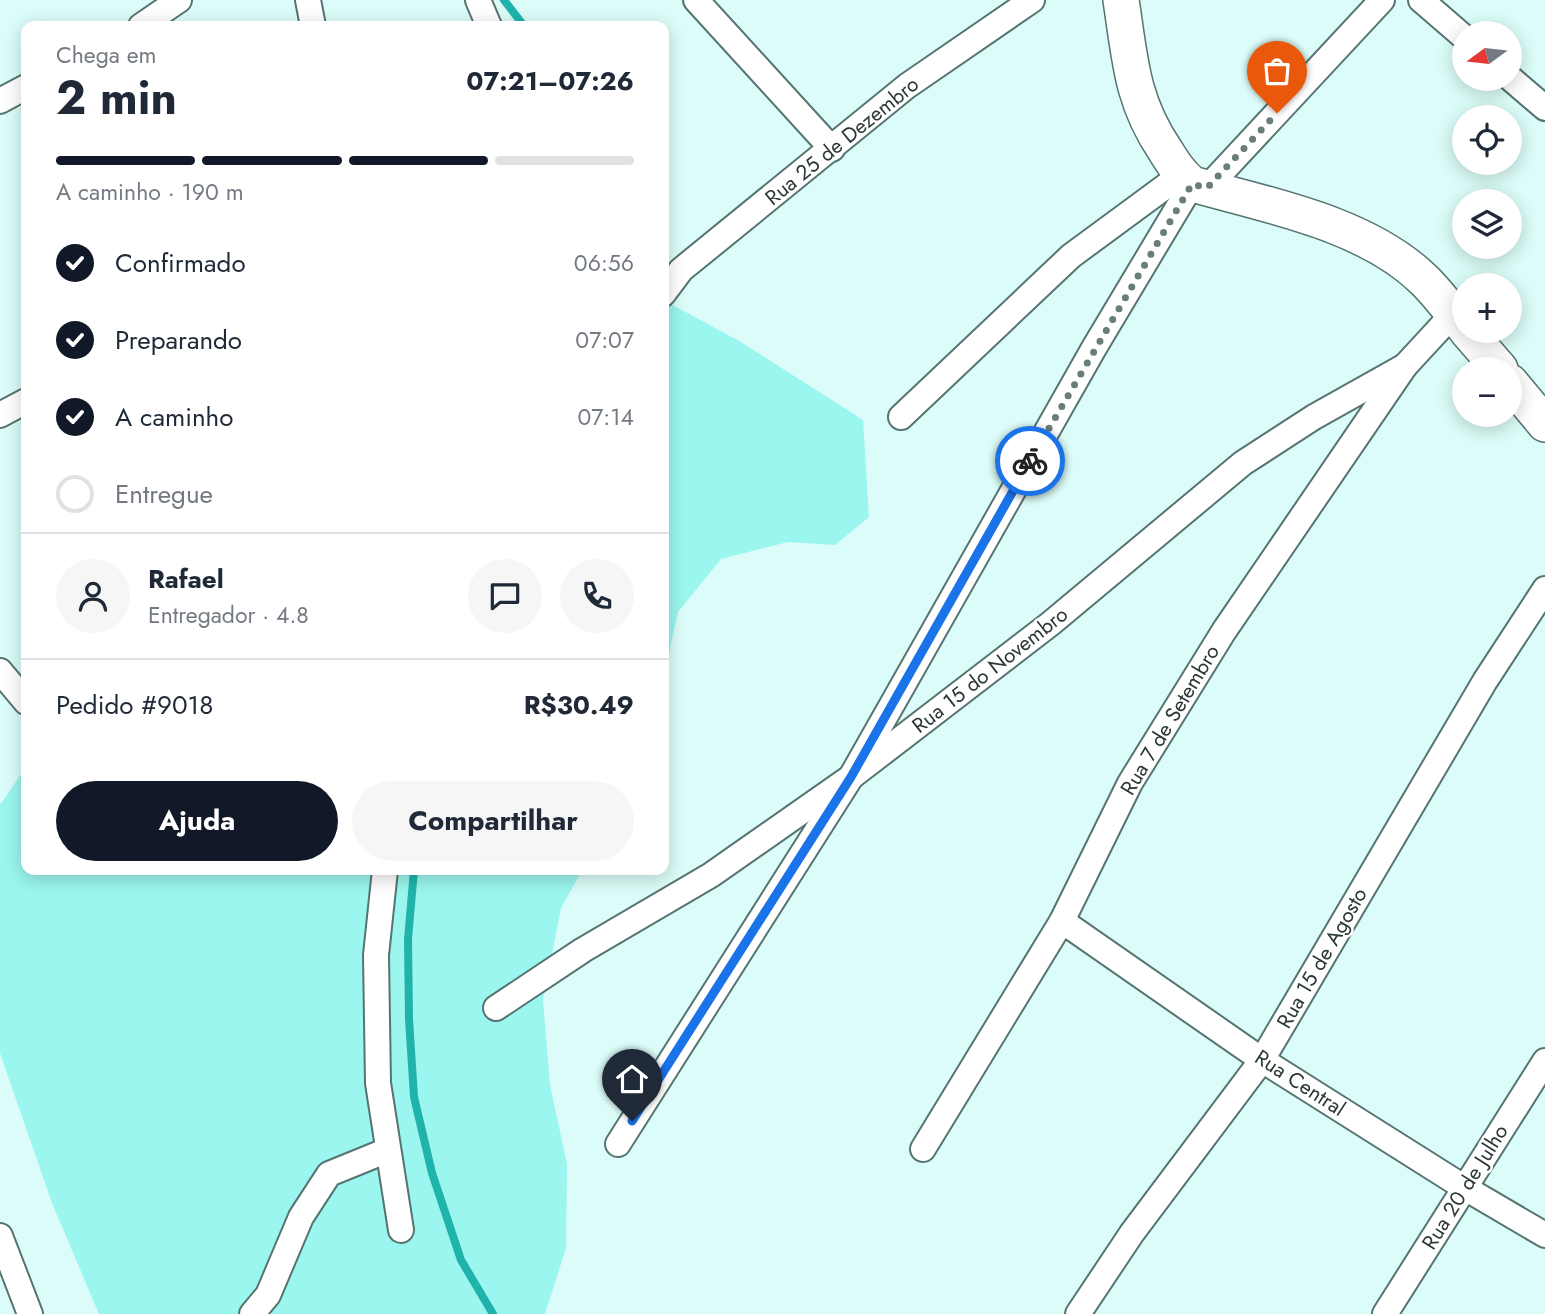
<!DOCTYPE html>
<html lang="pt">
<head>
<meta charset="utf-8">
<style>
	body { margin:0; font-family:Jost,sans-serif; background:#f6f6f7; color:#1f2937; height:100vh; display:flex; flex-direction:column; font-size:26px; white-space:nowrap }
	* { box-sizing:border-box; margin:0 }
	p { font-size:23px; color:#747a83 }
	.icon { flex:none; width:38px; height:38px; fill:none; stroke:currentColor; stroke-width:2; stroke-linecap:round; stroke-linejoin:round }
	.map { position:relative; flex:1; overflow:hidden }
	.details { position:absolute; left:21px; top:21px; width:648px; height:854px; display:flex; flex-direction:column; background:#fff; border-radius:14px; box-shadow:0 4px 18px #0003 }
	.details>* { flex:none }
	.needle { width:46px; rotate:255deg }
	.buttons { position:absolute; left:1452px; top:21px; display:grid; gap:14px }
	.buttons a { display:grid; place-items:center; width:70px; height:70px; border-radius:50%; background:#fff; box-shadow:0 4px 18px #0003; font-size:35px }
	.pin { position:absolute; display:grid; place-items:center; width:60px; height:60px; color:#fff; margin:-72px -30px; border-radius:50% 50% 50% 0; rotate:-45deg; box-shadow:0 0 7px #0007 }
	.pin .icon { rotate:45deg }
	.courier { position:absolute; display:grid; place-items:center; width:70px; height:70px; margin:-35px; border:5px solid #1a73e8; border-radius:50%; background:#fff; color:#222; box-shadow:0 2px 9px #0007 }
	.head em { font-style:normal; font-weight:700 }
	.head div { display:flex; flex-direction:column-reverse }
	.head { display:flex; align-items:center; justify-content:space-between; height:119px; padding:0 35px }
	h1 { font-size:46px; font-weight:700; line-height:52px }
	.bar { display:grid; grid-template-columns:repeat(4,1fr); gap:10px 7px; align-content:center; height:84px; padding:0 35px }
	.bar i { height:9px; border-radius:5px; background:#e0e1e3 }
	.bar .current { background:#111827 }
	.bar p { grid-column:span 4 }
	.line { display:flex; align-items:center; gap:18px; padding:0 35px; border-top:2px solid #e0e1e3 }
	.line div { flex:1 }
	.round { display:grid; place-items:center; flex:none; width:74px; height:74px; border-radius:37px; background:#f6f6f7 }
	ol { padding:0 35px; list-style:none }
	li { display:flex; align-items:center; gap:21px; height:77px }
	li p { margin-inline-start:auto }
	li .icon { padding:7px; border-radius:50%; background:#111827; color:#fff; stroke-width:4 }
	li:last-child { color:#747a83 }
	li i { width:38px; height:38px; border:4px solid #e0e1e3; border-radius:50% }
	.primary-button { display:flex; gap:14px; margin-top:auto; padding:14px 35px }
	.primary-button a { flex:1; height:80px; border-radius:42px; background:#111827; color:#fff; font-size:28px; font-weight:700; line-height:80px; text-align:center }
	.primary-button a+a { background:#f6f6f7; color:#1f2937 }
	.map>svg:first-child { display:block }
	.green { fill:#9af6ee }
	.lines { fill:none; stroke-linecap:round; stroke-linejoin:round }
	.stream { stroke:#20b3ab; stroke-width:8 }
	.street-casing { stroke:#567471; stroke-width:28 }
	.secondary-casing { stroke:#567471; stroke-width:38 }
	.street { stroke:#fff; stroke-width:24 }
	.secondary { stroke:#fff; stroke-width:35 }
	.done { stroke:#697d7a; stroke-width:7; stroke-dasharray:0 12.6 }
	.route { stroke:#1a73e8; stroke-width:9 }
	.labels { text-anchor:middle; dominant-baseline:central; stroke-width:5; stroke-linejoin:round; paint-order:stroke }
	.street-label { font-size:21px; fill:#2b3836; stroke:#fff }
</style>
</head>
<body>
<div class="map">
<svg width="1545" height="1314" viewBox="0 0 1545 1314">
	<rect width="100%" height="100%" fill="#dbfcf8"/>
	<!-- green -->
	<g class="green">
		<path d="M663 300 741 342 863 420 869 517 835 545 788 542 721 559 678 612 663 680Z"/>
		<path d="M26 767V870H582L561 908 543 1000 550 1085 567 1164 566 1248 545 1314H99L52 1203 0 1053V805Z"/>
	</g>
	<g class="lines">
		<!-- stream -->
		<g class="stream">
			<path d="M504 0 524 26"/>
			<path d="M414 870 408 939 409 1019 414 1097 432 1173 461 1260 493 1314"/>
		</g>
		<!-- street casing -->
		<g class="street-casing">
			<g id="street">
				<path d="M308 0 313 26"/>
				<path d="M478 0 489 26"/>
				<path d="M696 0 832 149"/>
				<path d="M1421 0 1465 38"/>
				<path d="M141 26 179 0"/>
				<path d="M1510 78 1545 108"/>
				<path d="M0 101 26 87"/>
				<path d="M1207 188 1382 0"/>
				<path d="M663 294 681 270 907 86 1032 0"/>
				<path d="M0 415 26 401"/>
				<path d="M901 417 1071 256 1181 175"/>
				<path d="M0 671 26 702"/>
				<path d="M385 870 376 955 378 1083 401 1230"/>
				<path d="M1062 921 1262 1060 1465 1188 1545 1235"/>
				<path d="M496 1008 583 950 711 875 851 777 1050 624 1243 463 1314 417 1405 366"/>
				<path d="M618 1144 851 777 1094 348 1192 184"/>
				<path d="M923 1149 1062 921 1130 783 1224 631 1405 366 1453 314"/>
				<path d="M0 1236 30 1314"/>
				<path d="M252 1314 268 1295 301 1217 329 1174 388 1150"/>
				<path d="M1078 1314 1132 1233 1262 1060 1485 681 1545 589"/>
				<path d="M1385 1314 1545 1061"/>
			</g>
		</g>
		<!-- secondary casing -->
		<g class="secondary-casing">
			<g id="secondary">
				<path d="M1121 0C1130 58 1131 100 1165 150 1173 163 1180 174 1192 184 1267 205 1365 223 1423 279 1438 293 1451 312 1465 328"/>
				<path d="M1467 331 1500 369"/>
				<path d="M1510 382 1545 424"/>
			</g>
		</g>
		<!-- street -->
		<use href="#street" class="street"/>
		<!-- secondary -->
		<use href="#secondary" class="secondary"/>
	</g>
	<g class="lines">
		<!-- done -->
		<path class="done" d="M1030 461 1192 184 1207 188 1277 113"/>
		<!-- route -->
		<path class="route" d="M632 1121 851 777 1030 461"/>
	</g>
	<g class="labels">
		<!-- street labels -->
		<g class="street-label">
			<text transform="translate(842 141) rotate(-39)">Rua 25 de Dezembro</text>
			<text transform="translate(990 670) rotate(-38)">Rua 15 do Novembro</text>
			<text transform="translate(1170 720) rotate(-59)">Rua 7 de Setembro</text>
			<text transform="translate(1322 958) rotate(-60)">Rua 15 de Agosto</text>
			<text transform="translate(1300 1083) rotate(33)">Rua Central</text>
			<text transform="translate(1465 1187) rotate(-58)">Rua 20 de Julho</text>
		</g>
	</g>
</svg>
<div class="buttons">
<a><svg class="needle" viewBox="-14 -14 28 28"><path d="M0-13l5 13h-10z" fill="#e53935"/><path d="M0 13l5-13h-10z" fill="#747a83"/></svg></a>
<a><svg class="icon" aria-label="locate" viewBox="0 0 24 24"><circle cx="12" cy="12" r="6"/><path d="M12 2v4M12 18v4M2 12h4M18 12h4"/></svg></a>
<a><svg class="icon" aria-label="layers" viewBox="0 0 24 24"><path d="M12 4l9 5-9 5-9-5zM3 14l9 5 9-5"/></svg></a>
<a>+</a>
<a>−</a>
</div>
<div class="pin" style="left:1277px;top:113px;background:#ea580c"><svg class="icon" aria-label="bag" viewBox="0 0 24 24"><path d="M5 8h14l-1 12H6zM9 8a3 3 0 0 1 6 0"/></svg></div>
<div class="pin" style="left:632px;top:1121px;background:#1f2937"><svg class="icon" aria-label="home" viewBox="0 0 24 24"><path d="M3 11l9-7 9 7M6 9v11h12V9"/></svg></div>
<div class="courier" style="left:1030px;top:461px"><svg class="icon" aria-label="bike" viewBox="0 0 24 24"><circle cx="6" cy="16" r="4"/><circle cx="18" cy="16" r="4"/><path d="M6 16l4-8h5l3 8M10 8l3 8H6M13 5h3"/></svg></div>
<section class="details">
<div class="head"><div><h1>2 min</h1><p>Chega em</p></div><em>07:21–07:26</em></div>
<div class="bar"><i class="current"></i><i class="current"></i><i class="current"></i><i></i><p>A caminho · 190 m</p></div>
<ol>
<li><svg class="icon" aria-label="check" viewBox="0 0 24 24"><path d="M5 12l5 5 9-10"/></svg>Confirmado<p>06:56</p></li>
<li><svg class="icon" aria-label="check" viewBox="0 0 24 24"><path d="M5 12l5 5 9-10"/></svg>Preparando<p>07:07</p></li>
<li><svg class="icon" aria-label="check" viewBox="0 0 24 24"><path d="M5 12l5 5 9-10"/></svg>A caminho<p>07:14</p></li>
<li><i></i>Entregue</li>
</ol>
<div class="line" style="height:126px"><a class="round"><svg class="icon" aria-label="person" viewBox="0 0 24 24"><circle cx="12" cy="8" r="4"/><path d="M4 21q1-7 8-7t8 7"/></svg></a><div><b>Rafael</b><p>Entregador · 4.8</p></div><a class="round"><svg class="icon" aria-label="chat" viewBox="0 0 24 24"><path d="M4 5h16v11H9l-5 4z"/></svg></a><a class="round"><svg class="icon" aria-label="phone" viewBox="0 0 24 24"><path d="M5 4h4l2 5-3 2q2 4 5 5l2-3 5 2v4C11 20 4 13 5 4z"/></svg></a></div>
<div class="line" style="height:91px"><div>Pedido #9018</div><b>R$30.49</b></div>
<div class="primary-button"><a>Ajuda</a><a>Compartilhar</a></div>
</section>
</div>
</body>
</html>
